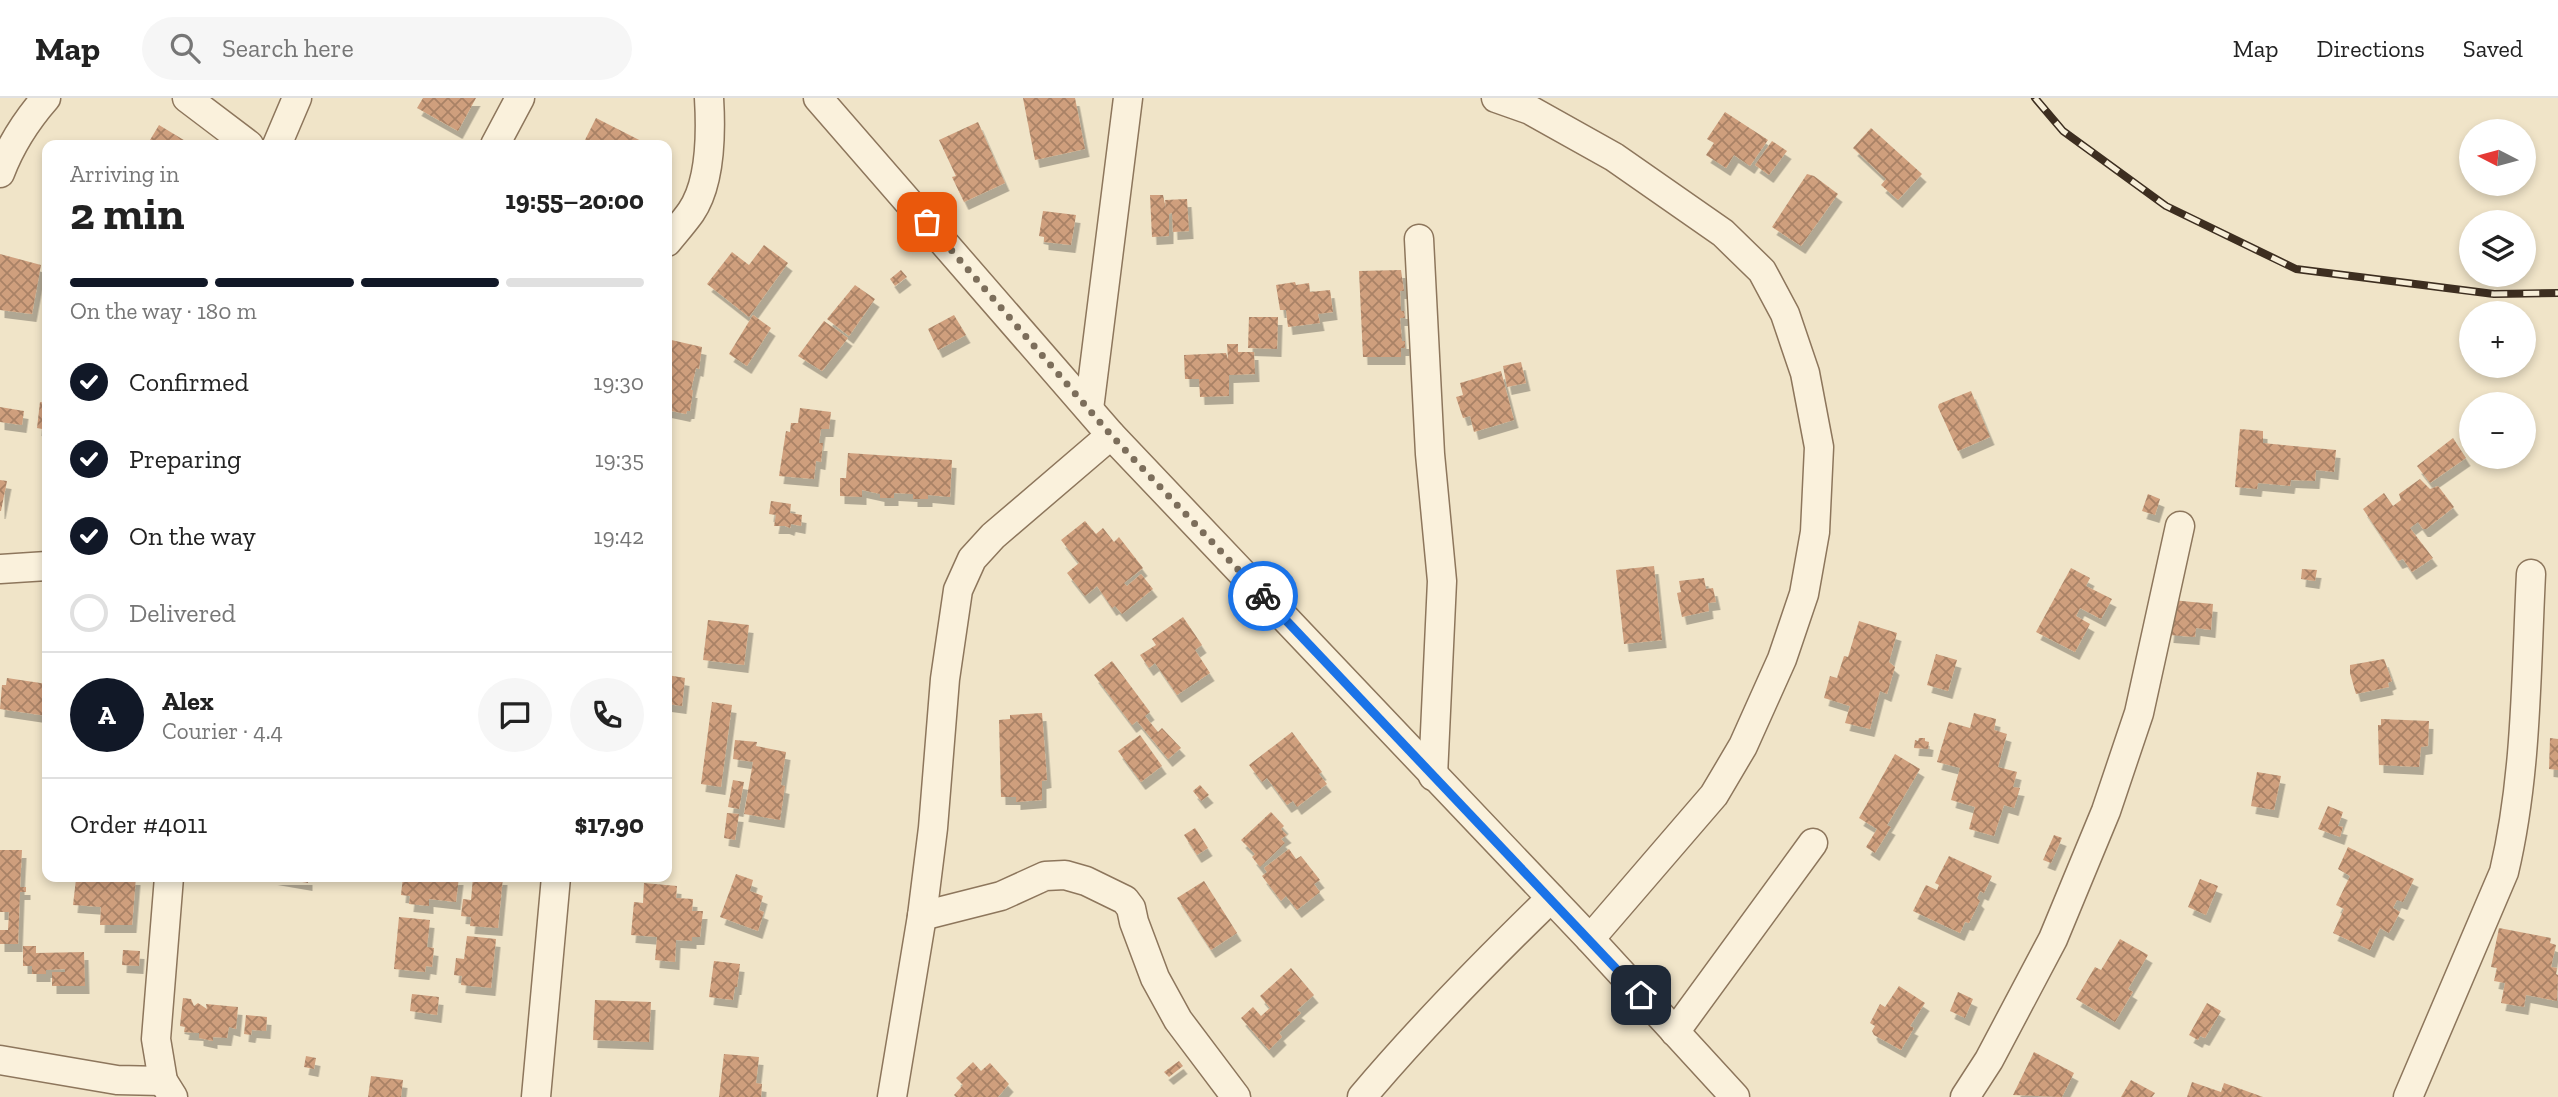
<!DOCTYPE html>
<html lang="en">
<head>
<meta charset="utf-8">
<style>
	body { margin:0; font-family:"Zilla Slab",serif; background:#f6f6f6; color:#222; height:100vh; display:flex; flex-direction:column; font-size:26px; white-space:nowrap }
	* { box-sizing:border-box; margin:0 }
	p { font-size:23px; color:#767676 }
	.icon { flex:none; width:38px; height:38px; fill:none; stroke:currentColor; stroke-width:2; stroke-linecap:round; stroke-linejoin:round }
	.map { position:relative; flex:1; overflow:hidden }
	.details { position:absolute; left:42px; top:42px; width:630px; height:742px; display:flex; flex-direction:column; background:#fff; border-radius:14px; box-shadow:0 4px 10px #0003 }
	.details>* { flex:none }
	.needle { width:46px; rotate:276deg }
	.buttons { position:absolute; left:2459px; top:21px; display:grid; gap:14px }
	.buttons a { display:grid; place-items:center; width:77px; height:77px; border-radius:50%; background:#fff; box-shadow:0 4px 10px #0003; font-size:35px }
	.pin { position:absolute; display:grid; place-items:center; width:60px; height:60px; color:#fff; margin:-30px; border-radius:14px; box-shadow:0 4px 10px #0006 }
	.courier { position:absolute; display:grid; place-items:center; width:70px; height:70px; margin:-35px; border:5px solid #1a73e8; border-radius:50%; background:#fff; color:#222; box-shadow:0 2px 9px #0007 }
	.overview em { font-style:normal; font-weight:800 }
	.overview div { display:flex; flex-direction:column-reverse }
	.overview { display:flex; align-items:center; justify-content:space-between; height:119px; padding:0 28px }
	h1 { font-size:46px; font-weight:800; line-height:52px }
	.bar { display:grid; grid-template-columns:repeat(4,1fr); gap:10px 7px; align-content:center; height:84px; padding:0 28px }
	.bar i { height:9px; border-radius:5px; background:#e0e0e0 }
	.bar .active { background:#111827 }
	.bar p { grid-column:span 4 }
	.line { display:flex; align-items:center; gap:18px; padding:0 28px; border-top:2px solid #e0e0e0 }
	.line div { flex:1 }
	.round { display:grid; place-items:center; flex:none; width:74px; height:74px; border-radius:37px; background:#f6f6f6 }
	ol { padding:0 28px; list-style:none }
	li { display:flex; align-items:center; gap:21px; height:77px }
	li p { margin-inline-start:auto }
	li .icon { padding:7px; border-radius:50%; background:#111827; color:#fff; stroke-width:4 }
	li:last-child { color:#767676 }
	li i { width:38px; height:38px; border:4px solid #e0e0e0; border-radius:50% }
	header { display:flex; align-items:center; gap:42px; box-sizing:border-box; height:98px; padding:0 35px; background:#fff; border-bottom:2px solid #e0e0e0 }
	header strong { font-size:33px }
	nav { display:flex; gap:38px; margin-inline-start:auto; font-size:24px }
	.search { width:490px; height:63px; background:#f6f6f6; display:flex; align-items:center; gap:18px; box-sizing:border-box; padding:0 24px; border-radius:38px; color:#767676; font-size:26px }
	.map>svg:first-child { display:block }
	.building { fill:url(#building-cross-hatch); filter:url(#shadow) }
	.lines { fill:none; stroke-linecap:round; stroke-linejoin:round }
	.minor-casing { stroke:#8d765c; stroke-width:31 }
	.minor { stroke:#faf1dc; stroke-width:28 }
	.rail-casing { stroke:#3d2e20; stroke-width:8 }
	.rail { stroke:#f7eed8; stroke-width:5; stroke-dasharray:16; stroke-linecap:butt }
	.done { stroke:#7c6e5b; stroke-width:7; stroke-dasharray:0 12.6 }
	.route { stroke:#1a73e8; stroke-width:9 }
</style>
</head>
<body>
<header>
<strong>Map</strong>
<div class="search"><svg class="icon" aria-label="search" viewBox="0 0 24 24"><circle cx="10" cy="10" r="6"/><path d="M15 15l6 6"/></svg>Search here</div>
<nav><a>Map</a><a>Directions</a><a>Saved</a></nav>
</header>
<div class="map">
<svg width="2558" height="999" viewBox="0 0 2558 999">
	<defs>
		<pattern id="building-cross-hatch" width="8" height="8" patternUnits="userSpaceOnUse" patternTransform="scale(1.75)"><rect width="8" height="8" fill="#cf9f7d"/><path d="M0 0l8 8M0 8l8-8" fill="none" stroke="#a98266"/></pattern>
		<filter id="shadow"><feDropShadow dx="4.5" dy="8" stdDeviation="0" flood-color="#0004"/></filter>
	</defs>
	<rect width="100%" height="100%" fill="#f0e4c8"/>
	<!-- building -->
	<g class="building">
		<path d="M423 0H476L458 33 417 10Z"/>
		<path d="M1023 0H1075L1085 51 1035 62Z"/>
		<path d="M1725 14 1768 42 1750 68 1734 57 1726 70 1706 57 1714 45 1707 41Z"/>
		<path d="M596 20 649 47H595L585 42Z"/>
		<path d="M978 24 1005 85 964 104 952 79 956 78 939 42Z"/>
		<path d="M159 27 192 47H147Z"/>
		<path d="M1871 30 1922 76 1898 102 1881 87 1886 81 1853 50Z"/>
		<path d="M1772 43 1787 53 1769 77 1755 67Z"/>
		<path d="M1807 76 1814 78 1838 96 1801 148 1772 129Z"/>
		<path d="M1150 97H1163L1166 111 1165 102 1187 101 1189 133 1173 134 1172 115 1169 116V138L1152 139Z"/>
		<path d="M1043 113 1076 117 1071 147 1044 144V139L1039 138Z"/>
		<path d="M764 147 788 165 749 219 707 186 732 154 749 167Z"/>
		<path d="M0 156 41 167 32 216 0 212Z"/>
		<path d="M901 172 907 179 895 188 890 181Z"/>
		<path d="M1401 172 1404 193H1400L1401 213H1404L1405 220H1400L1402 243H1405V250H1401V259H1363L1359 173Z"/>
		<path d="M1295 184 1296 187 1309 185 1310 194 1330 192 1333 214 1318 216 1320 225 1288 229 1286 212H1280L1276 187Z"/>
		<path d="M855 187 875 201 849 238 827 221Z"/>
		<path d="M753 217 771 230 747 268 729 256Z"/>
		<path d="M954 217 966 237 938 252 928 231Z"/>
		<path d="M1249 219H1278L1277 251 1248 250Z"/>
		<path d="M824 223 848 240 822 273 798 258Z"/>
		<path d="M667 241 702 249 699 271 696 270 691 292H693L690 313H687L686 316 667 312Z"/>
		<path d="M1227 246H1238V254H1254L1255 276 1229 277V298L1200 299 1199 281H1185L1184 257 1226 255 1228 261Z"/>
		<path d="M1521 264 1526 285 1507 289 1503 268Z"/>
		<path d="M1501 273 1514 322 1474 334 1470 318 1463 320 1456 299 1463 297 1460 285Z"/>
		<path d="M1971 293 1990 339 1958 353 1938 309 1939 306Z"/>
		<path d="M40 304 47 305V332L37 330Z"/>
		<path d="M0 309 24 313 22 327 0 324Z"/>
		<path d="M800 310 831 314 829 331H821L819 345H823L821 364 816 363 814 381 779 378 786 333 790 334 791 325H798Z"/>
		<path d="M2240 331 2263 333V345L2336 352 2334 374 2316 372 2315 383 2291 382 2290 388 2258 385 2257 391 2235 389Z"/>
		<path d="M2453 340 2466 360 2430 385 2417 368Z"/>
		<path d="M848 355 952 362 950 399 928 397V401H913V396L894 395V400H880V396L862 392V399L840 398V380H846Z"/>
		<path d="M2420 381 2430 391 2438 388 2454 409 2426 431H2423L2418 424 2410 430 2433 460 2412 474 2403 461 2398 463 2363 411 2384 395 2393 408 2401 402 2399 396Z"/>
		<path d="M0 382 7 383 1 413H0Z"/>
		<path d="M2148 396 2160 401 2155 417 2142 413Z"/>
		<path d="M771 403 791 406 790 415 802 417 801 428 791 426 790 430 785 428H774L776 417 769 416Z"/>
		<path d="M1085 423 1096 436 1103 430 1114 444 1119 439 1143 470 1124 485 1127 488 1141 476 1153 491 1122 516 1115 508 1112 510 1097 488 1085 498 1067 475 1079 465 1061 442Z"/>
		<path d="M1654 468 1662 542 1624 546 1616 472Z"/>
		<path d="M2071 470 2090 480 2086 488 2112 501 2101 521 2080 510 2076 518 2090 526 2075 554 2036 534Z"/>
		<path d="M2302 471 2317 472 2315 483 2301 481Z"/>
		<path d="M1704 480 1706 491 1713 490 1716 504 1708 505 1709 513 1682 519 1677 495 1681 494 1679 483Z"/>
		<path d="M2172 502 2213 506 2211 532 2196 530 2195 539 2169 537Z"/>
		<path d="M1183 519 1202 547 1195 552 1210 575 1177 597 1155 565 1149 570 1140 557 1156 547 1152 541Z"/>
		<path d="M708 522 749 527 744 567 703 562Z"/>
		<path d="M1859 523 1897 535 1889 564 1895 569 1887 596 1880 593 1870 631 1845 625 1850 608 1824 600 1830 578 1837 580 1844 558 1848 559Z"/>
		<path d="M1936 556 1957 562 1948 593 1927 587Z"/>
		<path d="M2384 561 2392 583 2388 585 2389 589 2356 596 2350 575V567Z"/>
		<path d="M1112 563 1150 614 1145 618 1158 634 1162 630 1181 650 1168 661 1137 623 1132 627 1094 577Z"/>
		<path d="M667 577 685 580 682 608 667 606Z"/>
		<path d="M7 580 47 586 45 610H47V618L0 611 2 587H6Z"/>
		<path d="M712 604 732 607 721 689 701 686Z"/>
		<path d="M1042 615 1047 682 1042 683V702L1016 704V699H1001L999 622 1010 621V617Z"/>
		<path d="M1974 615 1996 621 1994 632 2007 636 1998 669 2017 674 2013 689 2020 690 2014 710 2004 707 1994 738 1969 731 1975 709 1951 702 1960 670 1937 664 1949 624 1970 630Z"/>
		<path d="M2381 621 2429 623 2428 648 2421 649 2419 669 2379 667 2378 627H2381Z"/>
		<path d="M1292 634 1322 674 1319 676 1327 686 1297 709 1293 703 1287 707 1267 680 1262 684 1249 667Z"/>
		<path d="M1140 637 1162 668 1141 684 1118 653Z"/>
		<path d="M1919 640H1925V643L1929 644 1928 651 1914 650 1915 642 1918 643Z"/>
		<path d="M2550 640 2558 641V672L2549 671Z"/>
		<path d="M735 642 757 644 756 648 786 654 781 687 785 688 780 722 744 716 753 664 733 661Z"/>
		<path d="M1895 656 1920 671 1889 724 1887 727 1891 729 1875 755 1866 749 1877 731 1859 720Z"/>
		<path d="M2257 674 2281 678 2274 712 2251 708Z"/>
		<path d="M733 682 744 684 739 711 728 709Z"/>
		<path d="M1200 687 1209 697 1201 703 1193 693Z"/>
		<path d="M2328 708 2343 714 2338 728 2343 729 2340 739 2318 731Z"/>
		<path d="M1271 714 1284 728 1281 731 1287 737 1281 741 1285 745 1260 769 1252 759 1255 756 1241 742Z"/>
		<path d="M727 715 739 716 735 742 724 740Z"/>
		<path d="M1195 730 1208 750 1197 757 1184 737Z"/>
		<path d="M2054 737 2062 740 2051 765 2043 762Z"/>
		<path d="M2348 749 2414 781 2403 804 2397 802 2393 810 2400 814 2389 835 2380 830 2370 852 2333 835 2344 811 2336 807 2350 778 2338 771Z"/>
		<path d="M1289 751 1296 761 1301 758 1320 782 1314 786 1320 794 1297 812 1286 798 1281 803 1262 778 1267 774 1264 770Z"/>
		<path d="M0 752H22L20 789H26V794H20L18 846H0V832H8L9 814H0Z"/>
		<path d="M1949 758 1992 778 1984 795 1980 793 1977 800 1980 803 1969 825 1965 824 1960 835 1913 813 1926 787 1937 792 1939 787 1935 785Z"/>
		<path d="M736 776 753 782 750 793 763 798 759 812 764 814 758 833 720 819Z"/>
		<path d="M105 779H136L132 827H100L101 809 73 807 76 781 105 784Z"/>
		<path d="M273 779H308V785Z"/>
		<path d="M403 779H459L456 804 429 801V808L409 806 410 798 401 797Z"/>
		<path d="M473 779H503L498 830 470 828 471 819 461 818 463 801 471 802Z"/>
		<path d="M2200 781 2218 788 2206 817 2188 809Z"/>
		<path d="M1204 783 1237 835 1211 852 1177 800Z"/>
		<path d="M644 785 677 788 676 800 693 801 692 813H703L700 839H692V843L676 842 675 864 655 862 657 839 631 837 634 804 643 805Z"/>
		<path d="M399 819 430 822 427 849 434 850 432 869 426 868 425 874 394 871Z"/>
		<path d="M2499 830 2551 840 2550 845 2556 847 2551 869 2557 870 2556 876 2558 877 2557 903 2526 897 2524 909 2501 905 2505 885 2494 883 2497 870 2491 869Z"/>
		<path d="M467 838 496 841 491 890 461 887 462 878 454 877 456 860 464 861Z"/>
		<path d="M2120 841 2148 857 2128 891 2133 894 2115 924 2076 901 2095 869 2101 872Z"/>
		<path d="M23 848H36V855L84 854 85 888H52V874H65V871L46 872V876H32V868H23Z"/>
		<path d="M123 852 140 853 139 868 122 867Z"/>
		<path d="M714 863 740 866 737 889H735L733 902 709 899Z"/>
		<path d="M1291 870 1314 897 1297 912 1301 915 1279 935 1282 939 1269 952 1241 920 1253 909 1261 918 1270 910 1260 898Z"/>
		<path d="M1899 888 1925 905 1910 928 1914 930 1901 952 1874 937 1872 933 1875 928 1870 925 1880 906 1885 909Z"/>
		<path d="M1958 894 1973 901 1965 920 1950 913Z"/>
		<path d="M412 896 439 899 437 917 410 913Z"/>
		<path d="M183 900 191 901 194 908 198 905 207 911 206 906 238 909 236 931 229 929 227 940 213 939V943L199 940V935L184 934 185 929 180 928Z"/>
		<path d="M595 902 651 904 649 944 593 942Z"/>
		<path d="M2207 905 2221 913 2205 940 2200 938 2198 942 2189 937Z"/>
		<path d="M246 917 267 919 266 933 252 932 251 937 244 936Z"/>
		<path d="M2034 954 2074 975 2062 999 2013 997Z"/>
		<path d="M724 956 759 959 756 985 762 986 761 999H719Z"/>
		<path d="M306 958 316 960 314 971 304 969Z"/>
		<path d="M1179 963 1183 968 1169 979 1164 974Z"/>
		<path d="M973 964 981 973 990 965 1009 986 998 999H956L954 997 963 987 956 980Z"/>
		<path d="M371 978 403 982 401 999H368Z"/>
		<path d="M2131 982 2155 995 2152 999H2121Z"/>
		<path d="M2192 984 2221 994 2224 985 2263 999H2187Z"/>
	</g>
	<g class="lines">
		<!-- minor casing -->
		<g class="minor-casing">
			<g id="minor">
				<path d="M187 0 249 47"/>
				<path d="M818 0 1111 337 1590 841 1735 999"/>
				<path d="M1496 0 1530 12 1614 59 1723 135 1762 173 1785 216 1805 275 1819 349 1815 434 1804 496 1782 561 1743 648 1714 697 1590 841"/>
				<path d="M277 47 297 0"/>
				<path d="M495 47 520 0"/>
				<path d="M0 75C11 46 25 24 46 0"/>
				<path d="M1419 141 1430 356 1442 483 1433 678"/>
				<path d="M667 144C675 134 684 124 691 114 711 85 711 33 709 0"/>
				<path d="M1089 311 1128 0"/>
				<path d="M0 471 47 468"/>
				<path d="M169 779 156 941 163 983 173 999"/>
				<path d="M922 818 1001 798 1045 778 1065 777 1086 783 1125 802 1131 810 1134 824 1155 880 1178 922 1236 999"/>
				<path d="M1675 934 1813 745"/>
				<path d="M0 962 117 982 163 983"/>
				<path d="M536 999 556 779"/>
				<path d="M892 999 922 818 933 730 945 581 958 492 972 461 993 438 1111 337"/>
				<path d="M1362 999C1421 929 1485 864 1551 800"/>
				<path d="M1965 999 1989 962 2053 841 2106 713 2139 615 2180 428"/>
				<path d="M2408 999 2504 774C2527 677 2526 575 2531 476"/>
			</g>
		</g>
		<!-- minor -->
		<use href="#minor" class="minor"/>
		<!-- rail casing -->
		<g class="rail-casing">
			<path id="rail" d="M2035 0 2063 33 2166 108 2296 171 2494 196 2558 195"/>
		</g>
		<!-- rail -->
		<use href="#rail" class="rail"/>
	</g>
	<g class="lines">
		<!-- done -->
		<path class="done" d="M927 124 1111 337 1263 498"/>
		<!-- route -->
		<path class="route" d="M1263 498 1641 897"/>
	</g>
</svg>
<div class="buttons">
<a><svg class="needle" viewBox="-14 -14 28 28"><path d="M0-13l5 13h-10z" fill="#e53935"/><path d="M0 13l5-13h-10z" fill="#767676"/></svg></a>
<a><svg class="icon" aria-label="layers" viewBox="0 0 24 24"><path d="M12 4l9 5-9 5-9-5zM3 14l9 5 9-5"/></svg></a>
<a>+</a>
<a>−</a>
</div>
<div class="pin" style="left:927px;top:124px;background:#ea580c"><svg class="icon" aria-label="bag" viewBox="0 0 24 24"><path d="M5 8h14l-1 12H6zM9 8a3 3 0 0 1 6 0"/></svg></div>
<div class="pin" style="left:1641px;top:897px;background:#1f2937"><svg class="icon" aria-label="home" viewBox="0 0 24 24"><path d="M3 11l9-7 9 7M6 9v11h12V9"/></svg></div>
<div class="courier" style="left:1263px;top:498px"><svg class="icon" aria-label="bike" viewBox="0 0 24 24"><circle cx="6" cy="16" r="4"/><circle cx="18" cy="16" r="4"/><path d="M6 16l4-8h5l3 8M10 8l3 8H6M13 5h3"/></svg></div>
<section class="details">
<div class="overview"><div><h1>2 min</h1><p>Arriving in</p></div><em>19:55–20:00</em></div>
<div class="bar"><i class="active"></i><i class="active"></i><i class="active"></i><i></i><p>On the way · 180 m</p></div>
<ol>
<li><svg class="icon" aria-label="check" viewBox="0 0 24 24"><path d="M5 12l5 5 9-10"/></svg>Confirmed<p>19:30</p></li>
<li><svg class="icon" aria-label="check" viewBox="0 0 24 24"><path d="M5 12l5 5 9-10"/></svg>Preparing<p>19:35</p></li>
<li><svg class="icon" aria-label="check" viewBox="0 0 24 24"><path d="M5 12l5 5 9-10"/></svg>On the way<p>19:42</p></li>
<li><i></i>Delivered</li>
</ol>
<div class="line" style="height:126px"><b class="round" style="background:#111827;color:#fff">A</b><div><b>Alex</b><p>Courier · 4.4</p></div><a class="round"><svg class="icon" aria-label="chat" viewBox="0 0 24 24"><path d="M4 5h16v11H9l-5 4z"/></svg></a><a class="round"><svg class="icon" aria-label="phone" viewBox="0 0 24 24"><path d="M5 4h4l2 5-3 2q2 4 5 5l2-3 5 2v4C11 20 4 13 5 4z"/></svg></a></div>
<div class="line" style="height:91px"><div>Order #4011</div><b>$17.90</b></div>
</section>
</div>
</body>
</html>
